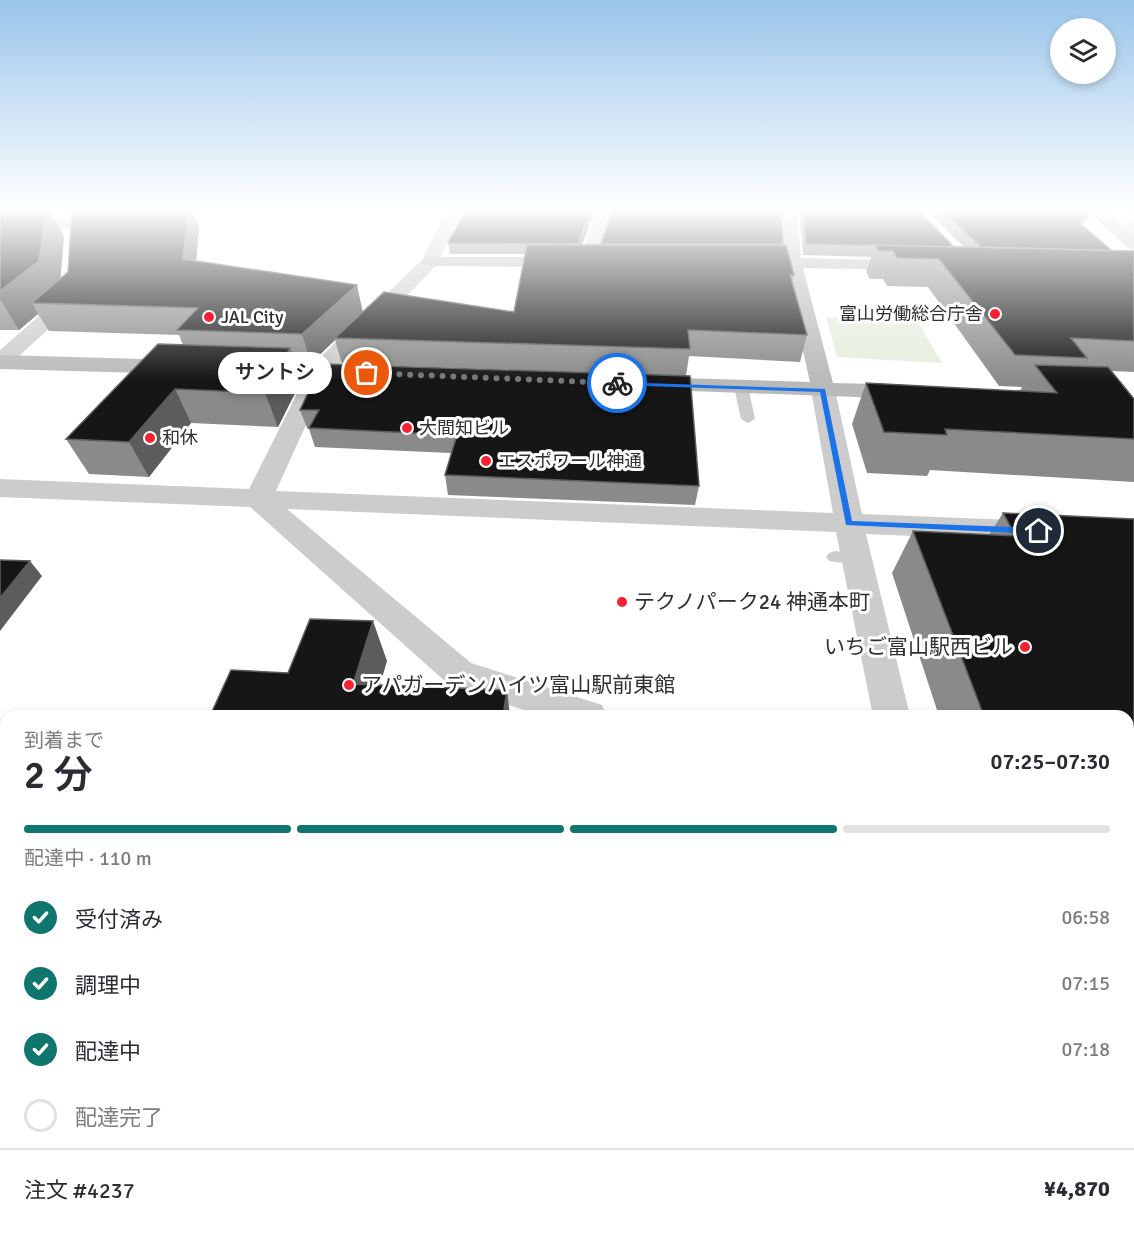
<!DOCTYPE html>
<html lang="ja">
<head>
<meta charset="utf-8">
<style>
	body { margin:0; font-family:Signika,"Noto Sans JP",sans-serif; background:#f7f7f7; color:#2b2b33; height:100vh; display:flex; flex-direction:column; font-size:22px; white-space:nowrap }
	* { box-sizing:border-box; margin:0 }
	p { font-size:20px; color:#7c7c81 }
	.icon { flex:none; width:33px; height:33px; fill:none; stroke:currentColor; stroke-width:2; stroke-linecap:round; stroke-linejoin:round }
	.map { position:relative; flex:1; overflow:hidden }
	.details { position:absolute; left:0px; top:710px; width:1134px; height:530px; display:flex; flex-direction:column; background:#fff; border-radius:18px 18px 0 0; box-shadow:0 3px 9px #0003 }
	.details>* { flex:none }
	.buttons { position:absolute; left:1050px; top:18px; display:grid; gap:12px }
	.buttons a { display:grid; place-items:center; width:66px; height:66px; border-radius:50%; background:#fff; box-shadow:0 3px 9px #0003; font-size:30px }
	.pin { position:absolute; display:grid; place-items:center; width:51px; height:51px; color:#fff; margin:-26px; border:3px solid #fff; border-radius:50%; box-shadow:0 2px 6px #0007 }
	.courier { position:absolute; display:grid; place-items:center; width:60px; height:60px; margin:-30px; border:4px solid #1a73e8; border-radius:50%; background:#fff; color:#222; box-shadow:0 2px 8px #0007 }
	.bubble { position:absolute; height:42px; border-radius:21px; background:#fff; box-shadow:0 3px 9px #0003; font-size:20px; font-weight:600; line-height:42px; text-align:center }
	.overview em { font-style:normal; font-weight:600 }
	.overview div { display:flex; flex-direction:column-reverse }
	.overview { display:flex; align-items:center; justify-content:space-between; height:102px; padding:0 24px }
	h1 { font-size:39px; font-weight:600; line-height:45px }
	.bar { display:grid; grid-template-columns:repeat(4,1fr); gap:9px 6px; align-content:center; height:72px; padding:0 24px }
	.bar i { height:8px; border-radius:4px; background:#e1e1e2 }
	.bar .selected { background:#0f766e }
	.bar p { grid-column:span 4 }
	.line { display:flex; align-items:center; gap:15px; padding:0 24px; border-top:2px solid #e1e1e2 }
	.line div { flex:1 }
	ol { padding:0 24px; list-style:none }
	li { display:flex; align-items:center; gap:18px; height:66px }
	li p { margin-inline-start:auto }
	li .icon { padding:6px; border-radius:50%; background:#0f766e; color:#fff; stroke-width:4 }
	li:last-child { color:#7c7c81 }
	li i { width:33px; height:33px; border:3px solid #e1e1e2; border-radius:50% }
	.map>svg:first-child { display:block }
	.green { fill:#e5eedc }
	.lines { fill:none; stroke-linecap:round; stroke-linejoin:round }
	.lane { fill:#ccc; fill-rule:evenodd }
	.street { fill:#ccc; fill-rule:evenodd }
	.secondary { fill:#b9b9b9; fill-rule:evenodd }
	.rail { stroke:#848484; stroke-width:7; stroke-dasharray:10 7; stroke-linecap:butt }
	.wall { fill:#8a8a8a }
	.shaded-wall { fill:#5c5c5c }
	.building { fill:#161616; stroke:#5c5c5c; stroke-width:1.5 }
	.route { fill:#1a73e8 }
	.done { stroke:#787878; stroke-width:6; stroke-dasharray:0 10.8 }
	.poi-dot { fill:#f62231; stroke:#fff; stroke-width:2 }
	.labels { text-anchor:middle; dominant-baseline:central; stroke-width:6; stroke-linejoin:round; paint-order:stroke }
	.far-poi-label { font-size:18px; fill:#2f2f2f; stroke:#fff; text-anchor:start }
	.poi-label { font-size:21px; fill:#2f2f2f; stroke:#fff; text-anchor:start }
</style>
</head>
<body>
<div class="map">
<svg width="1134" height="1238" viewBox="0 0 1134 1238">
	<rect width="100%" height="100%" fill="#fff"/>
	<!-- green -->
	<path class="green" d="M826 317 917 320 942 363 837 357Z"/>
	<g class="lines">
		<!-- lane -->
		<g class="lane">
			<path d="M741 383 748 387 755 419 748 423 741 419 734 387Z"/>
			<path d="M835 551 864 555 867 559 864 563 858 565 829 561 826 557 829 553Z"/>
		</g>
		<!-- street -->
		<g class="street">
			<path d="M448 208H464L436 266 329 374 276 491 833 513 811 390 815 385 823 383 831 385 835 390 862 514 1036 521 1046 524 1051 531 1046 538 1036 541 866 534 910 716H873L836 532 287 509 471 663 602 705 607 716H541L447 683 250 507 0 497V479L249 489 311 366 422 260Z"/>
			<path d="M598 208H614L596 262 593 266H581L578 262Z"/>
			<path d="M1115 223H1134V233L1109 231 1107 228Z"/>
			<path d="M71 283 78 285 80 289 77 303 8 366 0 368V350L61 297 64 285Z"/>
			<path d="M1128 797 1134 798V838L1128 837Z"/>
		</g>
		<!-- secondary -->
		<g class="secondary">
			<path d="M141 208H180L172 213 0 239V229Z"/>
			<path d="M781 208H797L801 258 920 261 923 265 920 269 914 270 803 268 833 383 910 385 918 387 922 392 918 397 910 399 638 389 634 384 638 379 646 377 810 382 784 268 744 267 738 266 735 262 738 258 783 257Z"/>
			<path d="M1084 208H1101L1134 235V249L1128 248Z"/>
			<path d="M430 257H569L575 258 578 262 575 266 569 267 424 266 421 262 424 258Z"/>
			<path d="M0 355 181 360 189 362 192 367 189 372 181 374 0 369Z"/>
			<path d="M254 362 364 366 372 368 375 373 372 378 364 380 246 374 243 369 246 364Z"/>
		</g>
		<!-- rail -->
		<g class="rail">
			<path d="M0 1030H6"/>
			<path d="M0 1094 6 1095"/>
			<path d="M1128 1096H1134"/>
			<path d="M1128 1179 1134 1180"/>
		</g>
	</g>
	<!-- wall -->
	<g class="wall">
		<path d="M23 208H49L64 237 60 278 68 272 77 208H192L199 228 196 261 363 311 514 312 525 254H450L448 243 596 208 582 245H601V244H783V245L794 275 792 282 807 335 800 362 689 356 686 376 342 364 335 340 311 363H295L301 381 278 427 191 423 149 477 89 474 66 439 183 345 179 335 49 331 38 314 19 330H0V211Z"/>
		<path d="M799 208H916L954 247H964L924 208H1094L1089 216 1082 225 1112 251H1134V372L1111 371 1134 439V482L930 470 927 476 867 473 852 424 866 383 1020 391 1022 387 999 386 928 287 887 286 883 279H870L866 272 871 257 803 255Z"/>
		<path d="M1122 208H1134V217Z"/>
		<path d="M322 364 699 486 695 505 448 495 445 475 451 453 315 447 309 429 307 428 300 410Z"/>
		<path d="M1003 513 1134 519V772L1128 771V716H939L892 573 913 531 989 535Z"/>
		<path d="M0 800H6V945L0 944Z"/>
		<rect x="1128" y="844" width="6" height="200"/>
	</g>
	<!-- shaded-wall -->
	<g class="shaded-wall">
		<path d="M47 208H49L64 237 59 296 32 303 38 314 19 330 0 299V291Z"/>
		<path d="M189 208H192L199 228 194 285 183 259Z"/>
		<path d="M592 208H596L578 255V244Z"/>
		<path d="M1093 208 1089 216 1075 234 1080 223Z"/>
		<path d="M357 285 363 313 335 338V340L311 363 302 334Z"/>
		<path d="M290 348 301 381 278 427 265 393Z"/>
		<path d="M175 389 191 423 149 477 129 442Z"/>
		<path d="M30 561 42 576 0 631V598Z"/>
		<path d="M373 621 387 661 371 716 353 684Z"/>
		<path d="M507 690 510 716H503Z"/>
	</g>
	<!-- building -->
	<g class="building">
		<path d="M23 208H47L39 261 0 291V211Z"/>
		<path d="M77 208H189L183 259 357 285 302 334 177 330 198 308 32 303 68 272 72 209Z"/>
		<path d="M467 208H592L578 244 448 243Z"/>
		<path d="M613 208H781L783 244H601Z"/>
		<path d="M803 208H916L954 247 806 244Z"/>
		<path d="M939 208H1093L1080 223 1112 251 981 247Z"/>
		<path d="M527 245H786L794 275H790L807 335 688 330 690 349 335 338 384 292 514 312Z"/>
		<path d="M875 245 1134 251V341L1071 338 1087 358 1015 355 939 259 897 258 893 251H879Z"/>
		<path d="M158 344 290 348 265 393 175 389 129 442 66 439Z"/>
		<path d="M322 364 690 376 699 486 445 475 457 435 309 428 319 410H300Z"/>
		<path d="M1035 365 1108 367 1134 399V439L945 429 947 435 884 432 866 383 1057 393Z"/>
		<path d="M1003 513 1134 519V732L1128 731V716H984L913 531 1016 536Z"/>
		<path d="M0 560 30 561 0 598Z"/>
		<path d="M310 619 373 621 353 684 507 690 503 716H210L231 670 288 673Z"/>
		<rect x="0" y="800" width="6" height="121"/>
		<path d="M1128 844H1134V1022L1128 1021Z"/>
	</g>
	<!-- sky -->
	<linearGradient id="sky" x2="0" y2="1"><stop stop-color="#9ac5eb"/><stop offset="0.55" stop-color="#fff"/><stop offset="1" stop-color="#fff" stop-opacity="0"/></linearGradient>
	<rect width="1134" height="381" fill="url(#sky)"/>
	<!-- route -->
	<path class="route" d="M615 382 825 389 852 521 1039 528 1043 531 1039 534 846 525 820 392 617 385Z"/>
	<g class="lines">
		<!-- done -->
		<path class="done" d="M367 373 617 383"/>
	</g>
	<!-- markers -->
	<g class="poi-dot">
		<circle cx="995" cy="314" r="6"/>
		<circle cx="209" cy="317" r="6"/>
		<circle cx="407" cy="428" r="6"/>
		<circle cx="150" cy="438" r="6"/>
		<circle cx="486" cy="461" r="6"/>
		<circle cx="622" cy="602" r="6"/>
		<circle cx="1025" cy="647" r="6"/>
		<circle cx="349" cy="685" r="6"/>
	</g>
	<g class="labels">
		<!-- far-poi labels -->
		<g class="far-poi-label">
			<text x="983" y="314" text-anchor="end">富山労働総合庁舎</text>
			<text x="221" y="317">JAL City</text>
			<text x="419" y="428">大間知ビル</text>
			<text x="162" y="438">和休</text>
			<text x="498" y="461">エスポワール神通</text>
		</g>
		<!-- poi labels -->
		<g class="poi-label">
			<text x="634" y="602">テクノパーク24 神通本町</text>
			<text x="1013" y="647" text-anchor="end">いちご富山駅西ビル</text>
			<text x="361" y="685">アパガーデンハイツ富山駅前東館</text>
		</g>
	</g>
</svg>
<div class="buttons">
<a><svg class="icon" aria-label="layers" viewBox="0 0 24 24"><path d="M12 4l9 5-9 5-9-5zM3 14l9 5 9-5"/></svg></a>
</div>
<div class="pin" style="left:367px;top:373px;background:#ea580c"><svg class="icon" aria-label="bag" viewBox="0 0 24 24"><path d="M5 8h14l-1 12H6zM9 8a3 3 0 0 1 6 0"/></svg></div>
<div class="pin" style="left:1039px;top:531px;background:#1f2937"><svg class="icon" aria-label="home" viewBox="0 0 24 24"><path d="M3 11l9-7 9 7M6 9v11h12V9"/></svg></div>
<div class="courier" style="left:617px;top:383px"><svg class="icon" aria-label="bike" viewBox="0 0 24 24"><circle cx="6" cy="16" r="4"/><circle cx="18" cy="16" r="4"/><path d="M6 16l4-8h5l3 8M10 8l3 8H6M13 5h3"/></svg></div>
<div class="bubble" style="left:218px;top:352px;width:114px">サントシ</div>
<section class="details">
<div class="overview"><div><h1>2 分</h1><p>到着まで</p></div><em>07:25–07:30</em></div>
<div class="bar"><i class="selected"></i><i class="selected"></i><i class="selected"></i><i></i><p>配達中 · 110 m</p></div>
<ol>
<li><svg class="icon" aria-label="check" viewBox="0 0 24 24"><path d="M5 12l5 5 9-10"/></svg>受付済み<p>06:58</p></li>
<li><svg class="icon" aria-label="check" viewBox="0 0 24 24"><path d="M5 12l5 5 9-10"/></svg>調理中<p>07:15</p></li>
<li><svg class="icon" aria-label="check" viewBox="0 0 24 24"><path d="M5 12l5 5 9-10"/></svg>配達中<p>07:18</p></li>
<li><i></i>配達完了</li>
</ol>
<div class="line" style="height:78px"><div>注文 #4237</div><b>¥4,870</b></div>
</section>
</div>
</body>
</html>
